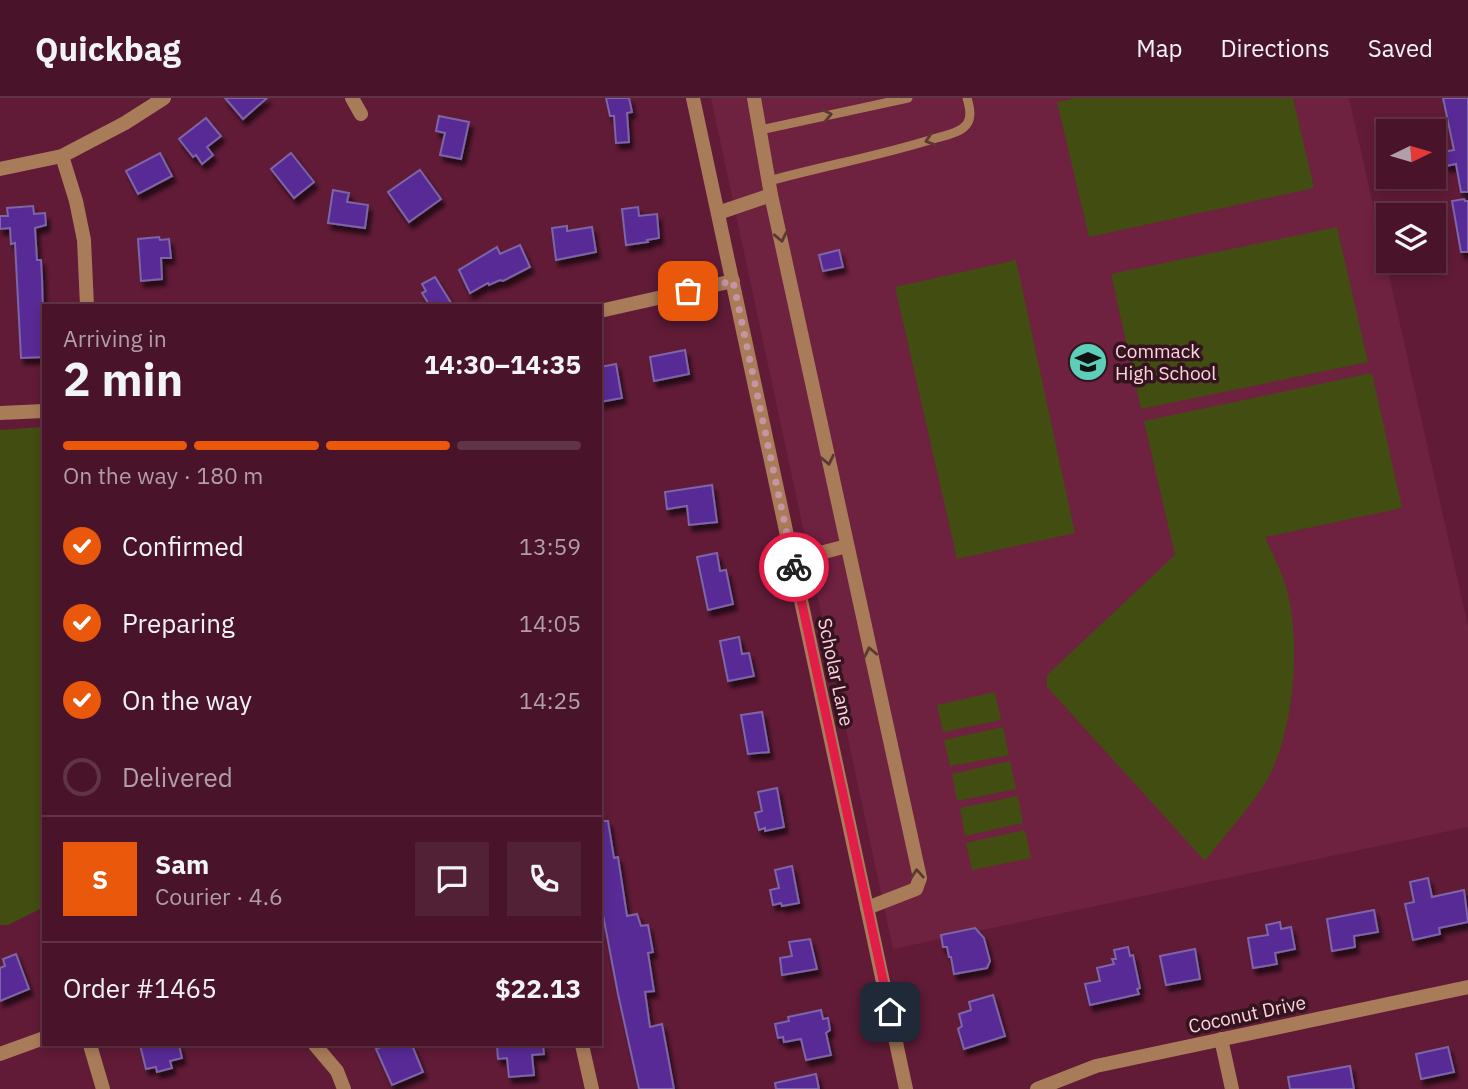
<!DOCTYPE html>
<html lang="en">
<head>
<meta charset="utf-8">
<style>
	body { margin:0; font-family:"IBM Plex Sans",sans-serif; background:#532135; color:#f1f3f6; height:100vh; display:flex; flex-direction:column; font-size:26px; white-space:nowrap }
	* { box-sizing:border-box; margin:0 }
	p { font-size:23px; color:#b19ea8 }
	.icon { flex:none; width:38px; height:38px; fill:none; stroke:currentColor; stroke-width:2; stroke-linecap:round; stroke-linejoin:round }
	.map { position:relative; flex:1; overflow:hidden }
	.details { position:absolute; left:42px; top:206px; width:560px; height:742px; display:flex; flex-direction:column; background:#491429; border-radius:0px; box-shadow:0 4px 10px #0003,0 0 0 2px #613346 }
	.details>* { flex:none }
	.needle { width:46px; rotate:85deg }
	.fabs { position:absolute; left:1376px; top:21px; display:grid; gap:14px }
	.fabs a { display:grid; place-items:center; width:70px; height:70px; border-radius:0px; background:#491429; box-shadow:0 4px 10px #0003,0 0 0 2px #613346; font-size:35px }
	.pin { position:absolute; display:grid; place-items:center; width:60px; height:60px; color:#fff; margin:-30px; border-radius:14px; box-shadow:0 4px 10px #0006 }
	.courier { position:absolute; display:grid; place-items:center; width:70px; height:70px; margin:-35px; border:5px solid #e11d48; border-radius:50%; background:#fff; color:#222; box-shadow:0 2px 9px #0007 }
	.headline em { font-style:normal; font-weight:800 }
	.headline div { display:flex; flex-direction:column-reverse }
	.headline { display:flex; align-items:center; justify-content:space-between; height:119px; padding:0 21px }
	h1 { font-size:46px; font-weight:800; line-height:52px }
	.bar { display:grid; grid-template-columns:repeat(4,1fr); gap:10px 7px; align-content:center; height:84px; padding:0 21px }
	.bar i { height:9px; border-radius:5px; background:#613346 }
	.bar .on { background:#ea580c }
	.bar p { grid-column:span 4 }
	.line { display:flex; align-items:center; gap:18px; padding:0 21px; border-top:2px solid #613346 }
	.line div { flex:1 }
	.round { display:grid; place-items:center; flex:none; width:74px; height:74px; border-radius:0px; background:#532135 }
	ol { padding:0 21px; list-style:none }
	li { display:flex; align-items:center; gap:21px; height:77px }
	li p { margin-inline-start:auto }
	li .icon { padding:7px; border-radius:50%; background:#ea580c; color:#fff; stroke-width:4 }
	li:last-child { color:#b19ea8 }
	li i { width:38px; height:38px; border:4px solid #613346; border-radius:50% }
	header { display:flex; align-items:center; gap:42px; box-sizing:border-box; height:98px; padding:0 35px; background:#491429; border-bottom:2px solid #613346 }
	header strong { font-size:33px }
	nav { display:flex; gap:38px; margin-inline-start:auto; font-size:24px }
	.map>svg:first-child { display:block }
	.built { fill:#6f2140 }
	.green { fill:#424d11 }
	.building { fill:#592995; stroke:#7c65a8; stroke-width:2; filter:url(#shadow) }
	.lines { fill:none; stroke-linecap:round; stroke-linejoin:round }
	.service { stroke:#a97c59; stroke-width:9 }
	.minor { stroke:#a97c59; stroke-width:14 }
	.tertiary { stroke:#a97c59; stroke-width:14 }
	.oneway { stroke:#5c3833 }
	.done { stroke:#c893a4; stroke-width:7; stroke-dasharray:0 12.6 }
	.route { stroke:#e11d48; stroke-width:9 }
	.labels { text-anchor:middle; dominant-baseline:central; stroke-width:7; stroke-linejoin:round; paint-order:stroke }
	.poi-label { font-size:19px; fill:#ffd3df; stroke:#33141f; text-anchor:start }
	.street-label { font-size:19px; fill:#ffd3df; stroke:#33141f }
</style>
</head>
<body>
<header>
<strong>Quickbag</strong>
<nav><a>Map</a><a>Directions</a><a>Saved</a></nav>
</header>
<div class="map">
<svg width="1468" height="991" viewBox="0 0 1468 991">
	<defs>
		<filter id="shadow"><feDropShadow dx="3.5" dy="6" stdDeviation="2" flood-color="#0009"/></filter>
	</defs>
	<rect width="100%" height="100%" fill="#611b37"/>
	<!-- built -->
	<path class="built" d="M711 0H1349L1468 528V729L893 851Z"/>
	<!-- green -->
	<g class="green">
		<path d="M1076 0H1293L1314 90 1089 139 1057 4Z"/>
		<path d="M1337 129 1368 264 1141 311 1111 176Z"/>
		<path d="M1016 162 1075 435 957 461 895 189Z"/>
		<path d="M1372 275 1402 410 1265 439C1271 453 1279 468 1284 483 1303 537 1295 638 1264 687 1247 713 1224 738 1205 763L1047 589V577L1175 457 1144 323Z"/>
		<path d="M44 329V809L8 827H0V332Z"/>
		<path d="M995 594 1001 622 943 634 937 607Z"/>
		<path d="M1003 629 1009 657 950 668 944 642Z"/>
		<path d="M1010 663 1016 691 957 703 952 676Z"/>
		<path d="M1018 698 1023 725 965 738 960 710Z"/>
		<path d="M1025 732 1031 760 972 772 966 745Z"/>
	</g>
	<!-- building -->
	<g class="building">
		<path d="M225 0H267L243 21Z"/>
		<path d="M606 0H629L632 14 627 15 629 44 616 45 614 18H610Z"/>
		<path d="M1443 0H1468V94H1461L1456 66 1446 68 1443 54 1454 52Z"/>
		<path d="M439 18 469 24 461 61 440 57 445 35 436 33Z"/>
		<path d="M206 20 221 38 207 49 213 57 202 66 196 57 193 59 179 41Z"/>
		<path d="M160 55 172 78 138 96 126 73Z"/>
		<path d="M291 55 314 84 294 100 271 71Z"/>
		<path d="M420 72 441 101 409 124 388 94Z"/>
		<path d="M333 92 349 95 347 104 368 107 365 130 328 125Z"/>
		<path d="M1464 101 1465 103H1468V154H1461L1452 103Z"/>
		<path d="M33 108 34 116 45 115 46 127 35 130 37 162H41L42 180 44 259 21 260 15 145 11 146 10 130 0 131V118H8L7 110Z"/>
		<path d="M638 109 639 118 657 116 659 140 647 142 648 144 626 147 622 111Z"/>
		<path d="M567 128V133L592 129 596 154 556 162 552 130Z"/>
		<path d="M159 139 160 142 169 141 171 160H161L162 181 141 183 138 141Z"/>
		<path d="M520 147 530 169 503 183 500 182 489 187 488 185 470 195 459 172 497 149 500 156Z"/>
		<path d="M839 152 843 169 823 173 819 157Z"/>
		<path d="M435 179 453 208H430L422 195 426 193 422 186Z"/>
		<path d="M685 252 689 276 654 283 650 259Z"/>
		<path d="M616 266 622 300 600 304V269Z"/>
		<path d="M712 387 717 424 689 427 687 408 667 411 665 394Z"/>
		<path d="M717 455 720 473 726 472 733 506 708 512 697 459Z"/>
		<path d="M739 539 742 556 749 555 754 578 728 583 720 543Z"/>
		<path d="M762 614 769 654 748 656 741 617Z"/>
		<path d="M777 690 784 729 765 733V730L759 732 755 715 762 713 758 694Z"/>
		<path d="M600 723H608L614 760 618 759 627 818 637 816 641 828 648 827 653 854 648 855 654 893 645 894 650 929 662 926 674 991H639L618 896 600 801Z"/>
		<path d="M792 768 799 805 782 808 781 805 773 807 770 792 779 790 775 772Z"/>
		<path d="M1428 780 1432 799 1464 792 1468 824 1439 830 1440 836 1413 842 1405 806 1414 804 1410 784Z"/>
		<path d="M1374 812 1378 834 1354 838 1355 849 1332 853 1327 821Z"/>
		<path d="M1280 824 1281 831 1291 829 1295 851 1275 855 1277 866 1253 870 1248 840 1268 837 1266 827Z"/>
		<path d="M975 830 984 840 990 863 987 870 954 876 951 859H949L947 849H943L941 837Z"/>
		<path d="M810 841 817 871 782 877 780 860 792 858 789 844Z"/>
		<path d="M1128 849 1130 858 1133 857 1140 890 1137 891 1139 896 1090 907 1085 886 1100 883 1097 870 1114 866 1112 861H1116L1114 852Z"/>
		<path d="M1195 851 1200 881 1166 887 1160 858Z"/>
		<path d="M16 856 29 891 0 903V870L5 868 3 861Z"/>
		<path d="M993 897 1005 938 964 951 958 931 962 928 959 916 971 912 969 904Z"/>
		<path d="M821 912 823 921 828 920 830 932 826 935 831 957 806 962 801 941 784 944 783 939 778 940 775 926 789 923 788 919Z"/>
		<path d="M140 947H179L182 960 170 963 172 970 157 974 156 969 146 971Z"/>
		<path d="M385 947H412L423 974 392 987 376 951Z"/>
		<path d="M497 947H543L544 956 532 957 534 977 509 979 507 960 498 961Z"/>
		<path d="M1448 949 1454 974 1421 981 1416 956Z"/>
		<path d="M1350 968 1354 991H1290L1288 979Z"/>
		<path d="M816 976 819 991H776L775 985Z"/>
	</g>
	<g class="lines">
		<!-- service -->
		<g class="service">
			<path d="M760 32 908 0"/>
			<path d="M769 83C823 68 879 58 933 41 942 38 956 36 963 30 973 23 970 10 967 0"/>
		</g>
		<!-- minor -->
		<g class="minor">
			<path d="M352 0 361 16"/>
			<path d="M754 0 771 97 920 780 916 791 867 810"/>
			<path d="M62 58 76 103 84 142 87 208"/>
			<path d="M0 71 62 58 125 25 164 0"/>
			<path d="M718 115 771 97"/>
			<path d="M600 213 733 183"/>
			<path d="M0 315 44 313"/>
			<path d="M793 462 847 448"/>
			<path d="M1221 941 1232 991"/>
			<path d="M90 947 103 991"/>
			<path d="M315 947 337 973 344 991"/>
			<path d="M582 947 592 991"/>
			<path d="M0 956 44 940"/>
			<path d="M1037 991 1096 968 1468 889"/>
		</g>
		<!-- tertiary -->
		<path class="tertiary" d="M693 0 906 991"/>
	</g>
	<!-- one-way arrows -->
	<defs><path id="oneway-chevron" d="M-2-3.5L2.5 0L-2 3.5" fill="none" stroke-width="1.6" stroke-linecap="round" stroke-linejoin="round" transform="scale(1.75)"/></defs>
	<g class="oneway">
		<use href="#oneway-chevron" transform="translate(827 17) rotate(-13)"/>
		<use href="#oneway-chevron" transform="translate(930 42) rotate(162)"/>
		<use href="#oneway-chevron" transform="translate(781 139) rotate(78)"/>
		<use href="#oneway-chevron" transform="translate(828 362) rotate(78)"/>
		<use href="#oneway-chevron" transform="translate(870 554) rotate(-102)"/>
		<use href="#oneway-chevron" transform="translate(917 776) rotate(-94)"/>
	</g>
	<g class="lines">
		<!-- done -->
		<path class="done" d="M688 193 733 183 794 469"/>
		<!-- route -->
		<path class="route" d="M794 469 890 914"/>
	</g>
	<!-- icons -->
	<defs>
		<g id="school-disc" transform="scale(2.0125)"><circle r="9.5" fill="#5dceb9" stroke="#33141f"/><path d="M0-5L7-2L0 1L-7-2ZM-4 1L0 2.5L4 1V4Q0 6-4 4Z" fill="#111"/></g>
	</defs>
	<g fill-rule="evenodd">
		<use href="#school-disc" x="1088" y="264"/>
	</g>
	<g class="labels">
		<!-- poi labels -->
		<g class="poi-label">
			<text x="1115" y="253">Commack<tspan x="1115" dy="22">High School</tspan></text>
		</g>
		<!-- street labels -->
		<g class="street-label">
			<text transform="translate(836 574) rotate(78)">Scholar Lane</text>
			<text transform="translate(1247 916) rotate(-12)">Coconut Drive</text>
		</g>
	</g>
</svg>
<div class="fabs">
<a><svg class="needle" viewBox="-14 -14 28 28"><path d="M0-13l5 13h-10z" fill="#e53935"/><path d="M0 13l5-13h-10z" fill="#b19ea8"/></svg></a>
<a><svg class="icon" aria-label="layers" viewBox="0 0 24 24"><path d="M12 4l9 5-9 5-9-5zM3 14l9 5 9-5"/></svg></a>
</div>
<div class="pin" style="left:688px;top:193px;background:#ea580c"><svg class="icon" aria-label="bag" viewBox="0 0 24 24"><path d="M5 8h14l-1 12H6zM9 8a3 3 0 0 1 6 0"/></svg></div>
<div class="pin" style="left:890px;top:914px;background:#1f2937"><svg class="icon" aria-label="home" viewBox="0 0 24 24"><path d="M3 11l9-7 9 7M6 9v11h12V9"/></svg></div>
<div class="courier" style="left:794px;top:469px"><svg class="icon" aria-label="bike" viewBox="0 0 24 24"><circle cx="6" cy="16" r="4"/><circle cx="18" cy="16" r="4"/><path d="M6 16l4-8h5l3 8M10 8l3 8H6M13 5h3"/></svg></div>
<section class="details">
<div class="headline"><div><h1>2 min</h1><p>Arriving in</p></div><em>14:30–14:35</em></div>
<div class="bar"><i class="on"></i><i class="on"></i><i class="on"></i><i></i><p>On the way · 180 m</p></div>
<ol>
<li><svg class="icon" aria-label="check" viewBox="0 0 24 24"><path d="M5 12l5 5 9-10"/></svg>Confirmed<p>13:59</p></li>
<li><svg class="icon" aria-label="check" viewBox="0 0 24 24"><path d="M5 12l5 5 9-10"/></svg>Preparing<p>14:05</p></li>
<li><svg class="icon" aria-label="check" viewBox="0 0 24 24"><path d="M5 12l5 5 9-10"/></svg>On the way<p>14:25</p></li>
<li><i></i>Delivered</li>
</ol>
<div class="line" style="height:126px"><b class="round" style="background:#ea580c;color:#fff">S</b><div><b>Sam</b><p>Courier · 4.6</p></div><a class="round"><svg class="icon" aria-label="chat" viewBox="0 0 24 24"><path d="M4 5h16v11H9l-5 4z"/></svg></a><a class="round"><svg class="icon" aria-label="phone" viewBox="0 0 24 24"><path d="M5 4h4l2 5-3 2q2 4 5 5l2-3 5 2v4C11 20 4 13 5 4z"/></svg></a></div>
<div class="line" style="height:91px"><div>Order #1465</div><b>$22.13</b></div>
</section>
</div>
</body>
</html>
